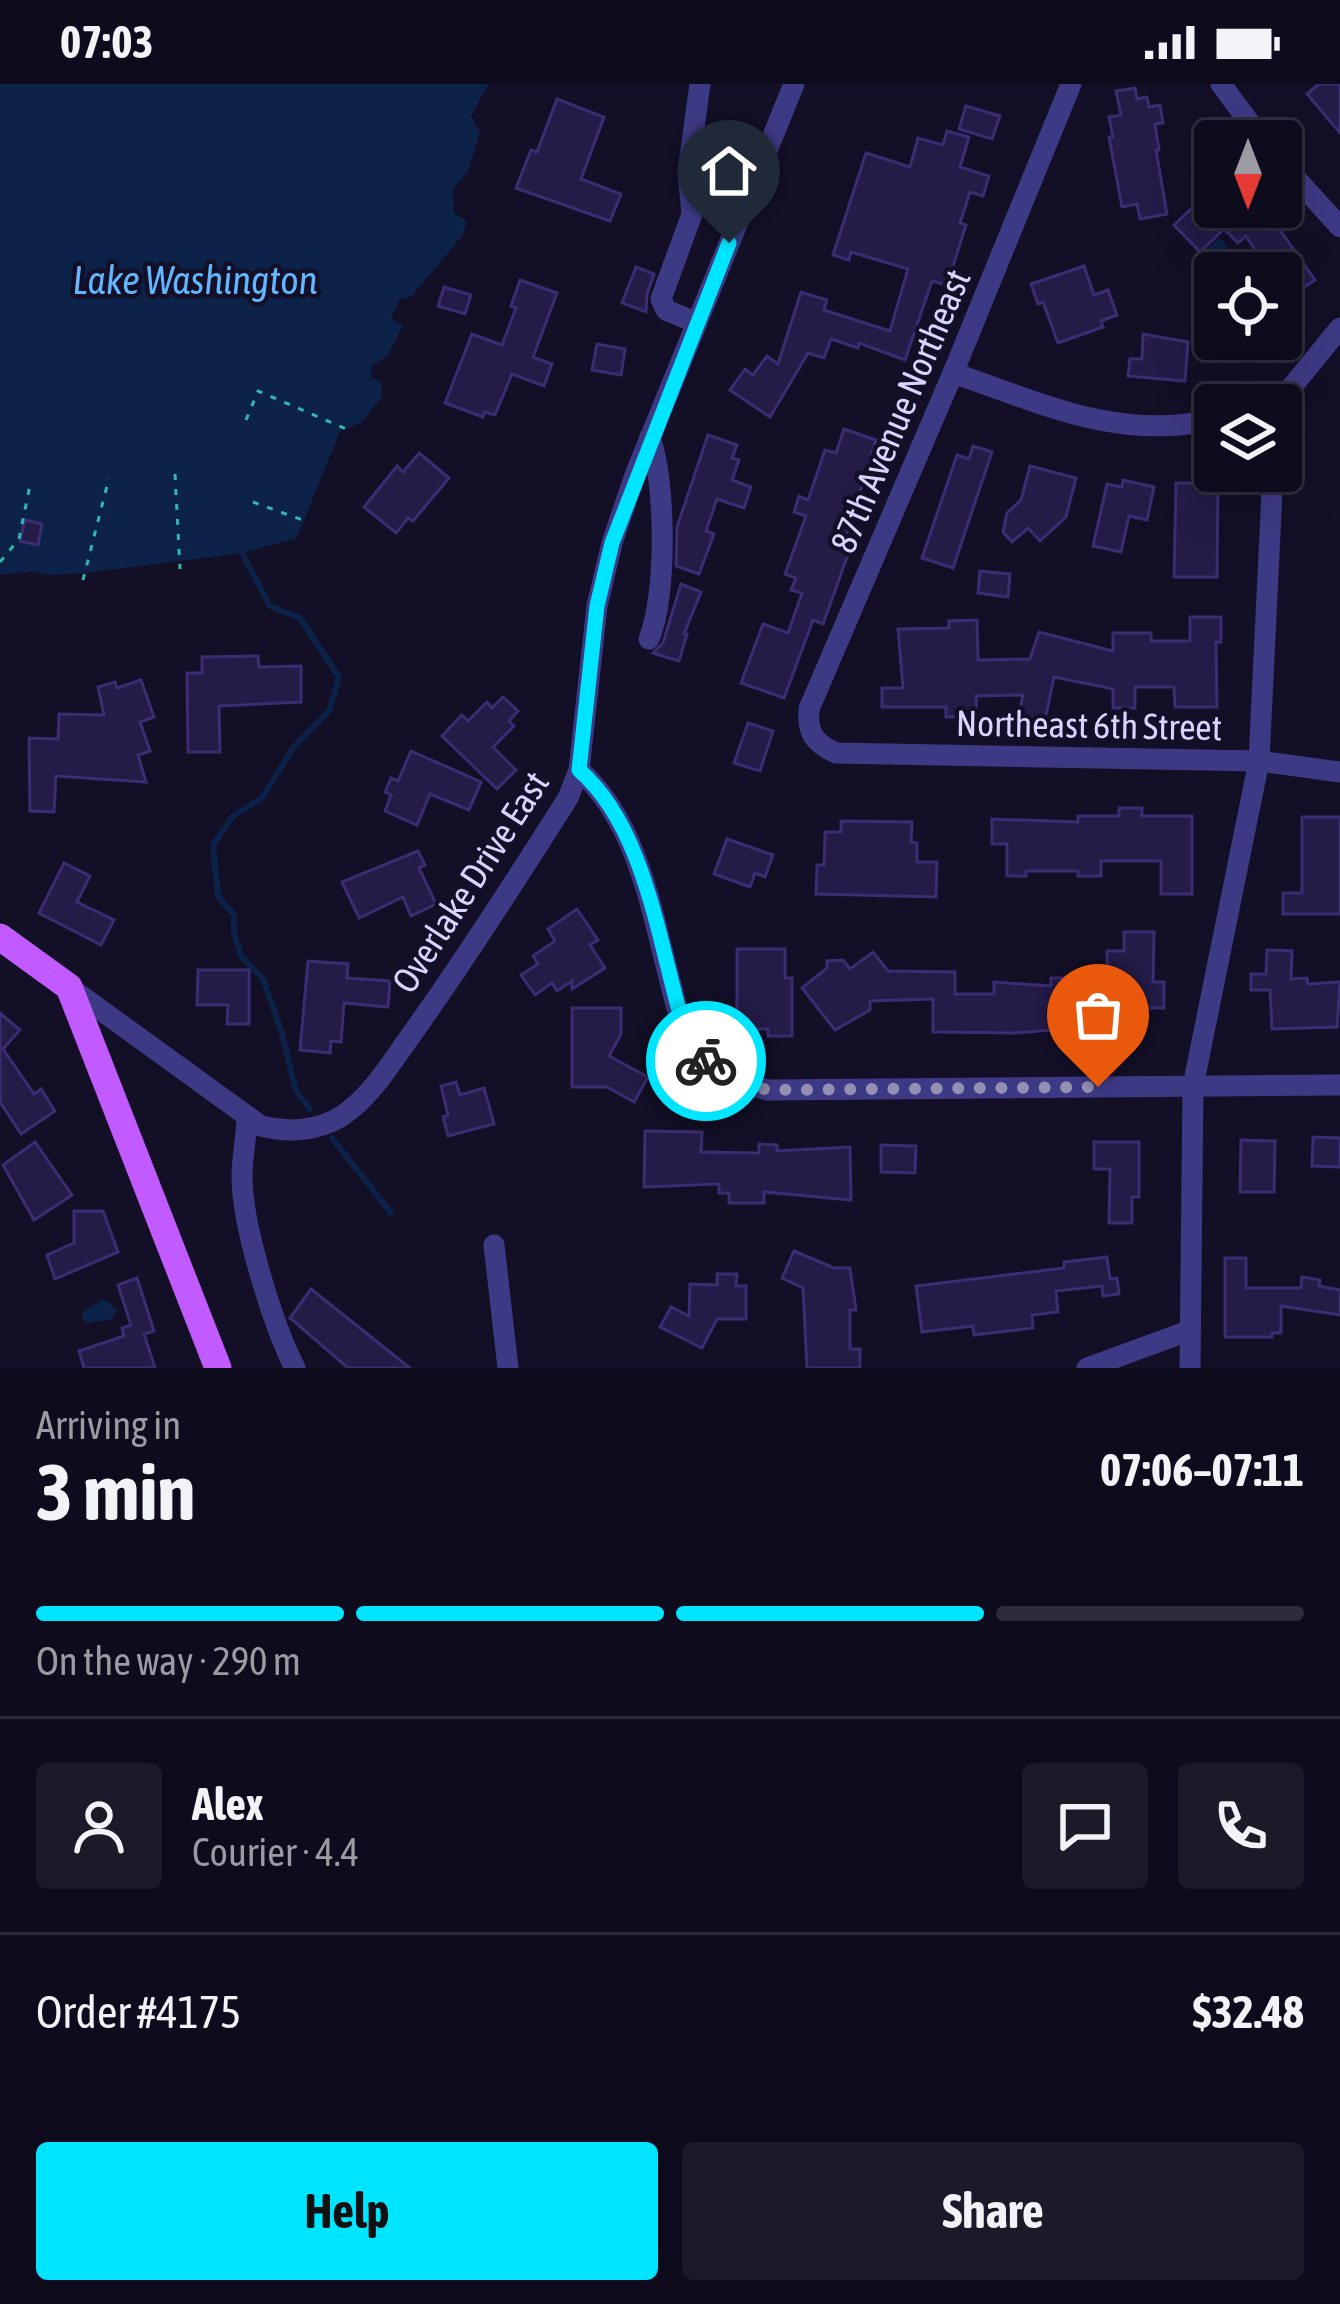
<!DOCTYPE html>
<html lang="en">
<head>
<meta charset="utf-8">
<style>
	body { margin:0; font-family:"Asap Condensed",sans-serif; background:#1c1929; color:#f1f3f6; height:100vh; display:flex; flex-direction:column; font-size:45px; white-space:nowrap }
	* { box-sizing:border-box; margin:0 }
	p { font-size:39px; color:#9b9ba3 }
	.icon { flex:none; width:66px; height:66px; fill:none; stroke:currentColor; stroke-width:2; stroke-linecap:round; stroke-linejoin:round }
	.map { position:relative; height:1284px; overflow:hidden }
	.side { display:flex; flex-direction:column; background:#0e0b1c; flex:1 }
	.side>* { flex:none }
	.needle { width:78px; rotate:180deg }
	.buttons { position:absolute; left:1194px; top:36px; display:grid; gap:24px }
	.buttons a { display:grid; place-items:center; width:108px; height:108px; border-radius:12px; background:#0e0b1c; box-shadow:0 12px 48px #0002,0 0 0 3px #2e2b3b; font-size:60px }
	.pin { position:absolute; display:grid; place-items:center; width:102px; height:102px; color:#fff; margin:-123px -51px; border-radius:50% 50% 50% 0; rotate:-45deg; box-shadow:0 0 12px #0007 }
	.pin .icon { rotate:45deg }
	.courier { position:absolute; display:grid; place-items:center; width:120px; height:120px; margin:-60px; border:9px solid #00e5ff; border-radius:50%; background:#fff; color:#222; box-shadow:0 3px 15px #0007 }
	.summary em { font-style:normal; font-weight:700 }
	.summary div { display:flex; flex-direction:column-reverse }
	.summary { display:flex; align-items:center; justify-content:space-between; height:204px; padding:0 36px }
	h1 { font-size:78px; font-weight:700; line-height:90px }
	.bar { display:grid; grid-template-columns:repeat(4,1fr); gap:18px 12px; align-content:center; height:144px; padding:0 36px }
	.bar i { height:15px; border-radius:9px; background:#2e2b3b }
	.bar .on { background:#00e5ff }
	.bar p { grid-column:span 4 }
	.line { display:flex; align-items:center; gap:30px; padding:0 36px; border-top:3px solid #2e2b3b }
	.line div { flex:1 }
	.round { display:grid; place-items:center; flex:none; width:126px; height:126px; border-radius:12px; background:#1c1929 }
	.cta { display:flex; gap:24px; margin-top:auto; padding:24px 36px }
	.cta a { flex:1; height:138px; border-radius:12px; background:#00e5ff; color:#111; font-size:48px; font-weight:700; line-height:138px; text-align:center }
	.cta a+a { background:#1c1929; color:#f1f3f6 }
	.status { display:flex; justify-content:space-between; align-items:center; height:84px; padding:0 60px; background:#0e0b1c; direction:ltr }
	.status svg { height:33px; fill:currentColor }
	.map>svg:first-child { display:block }
	.water { fill:#0c2248 }
	.lines { fill:none; stroke-linecap:round; stroke-linejoin:round }
	.stream { stroke:#0c2248; stroke-width:6 }
	.building { fill:#241b47; stroke:#3b2d73; stroke-width:3 }
	.path { stroke:#2fb8b0; stroke-width:3; stroke-dasharray:6 9; stroke-linecap:butt }
	.minor { stroke:#3d3a85; stroke-width:21 }
	.major { stroke:#c25bff; stroke-width:27 }
	.done { stroke:#948fb3; stroke-width:12; stroke-dasharray:0 21.6 }
	.route { stroke:#00e5ff; stroke-width:15 }
	.labels { text-anchor:middle; dominant-baseline:central; stroke-width:9; stroke-linejoin:round; paint-order:stroke }
	.street-label { font-size:36px; fill:#d9d4ff; stroke:#130f26 }
	.water-label { font-size:39px; font-style:italic; fill:#62b6ff; stroke:#130f26 }
</style>
</head>
<body>
<div class="status"><b>07:03</b><svg viewBox="0 0 49 12"><path d="M0 12V9h3v3zM5 12V6h3v6zM10 12V3h3v9zM15 12V0h3v12zM26 1h20v11H26zM47 4h2v5h-2z"/></svg></div>
<div class="map">
<svg width="1340" height="1284" viewBox="0 0 1340 1284">
	<rect width="100%" height="100%" fill="#130f26"/>
	<!-- water -->
	<g class="water">
		<path d="M0 0H489L471 32 480 49 468 87 453 106 454 129 467 138 462 152 411 213 400 215 391 234 403 242 387 273 372 281 371 293 382 299V313L361 339 340 347 297 454 243 469 77 490 45 491 35 487 0 491Z"/>
		<path d="M1219 153 1230 166 1205 190 1194 179Z"/>
		<path d="M104 1215 117 1226 112 1236 85 1239 81 1229Z"/>
	</g>
	<g class="lines">
		<!-- stream -->
		<g class="stream">
			<path d="M240 465 270 522 300 534 339 593 329 627 293 664 262 714 233 732 213 761 218 812 234 831V849L241 872 263 895 281 946 296 1007 310 1025"/>
			<path d="M332 1054 391 1129"/>
		</g>
	</g>
	<!-- building -->
	<g class="building">
		<path d="M1319 0H1340V49L1307 10Z"/>
		<path d="M1135 4 1137 15 1147 13 1149 23 1160 21 1163 39 1155 40 1159 66H1156L1167 130 1140 135 1137 120 1122 123 1109 53H1113L1109 33 1121 31 1116 7Z"/>
		<path d="M557 15 604 33 581 95 621 110 610 137 516 104 531 66 537 68Z"/>
		<path d="M966 22 1000 32 992 55 959 45Z"/>
		<path d="M947 47 969 53 960 83 989 92 983 112 970 108 960 139 966 141 947 201 932 197 905 276 859 259 858 264 831 255 824 274 808 269 770 333 730 306 745 285 753 291 767 272 778 280 801 208 827 216 824 226 890 247 908 185 851 168 849 176 833 171 866 69 910 83 918 54 943 61Z"/>
		<path d="M1215 102V123H1264L1315 196 1281 218V189H1270L1246 152 1238 159 1224 145 1200 168 1174 141Z"/>
		<path d="M1084 182 1094 211 1108 206 1117 231 1101 237 1103 243 1058 259 1043 218 1038 220 1031 200Z"/>
		<path d="M636 183 654 190 647 210 646 228 622 219Z"/>
		<path d="M520 196 557 209 533 273 552 280 544 302 512 290 495 331 485 328 483 333 445 319 472 250 502 261 516 224 511 222Z"/>
		<path d="M444 203 471 211 465 230 438 222Z"/>
		<path d="M1143 250 1188 258 1185 297 1128 292 1130 275H1142Z"/>
		<path d="M597 260 625 265 621 291 592 286Z"/>
		<path d="M844 345 876 356 843 463 850 465 823 540 813 536 784 614 741 599 763 540 788 549 802 509 791 506 796 494 785 490 806 432 794 428 799 412 808 416 825 366 836 369Z"/>
		<path d="M708 351 737 361 732 374 739 376 732 396 751 403 744 424 717 415 706 447 714 450 699 490 676 482 677 443Z"/>
		<path d="M973 362 992 368 953 484 922 474 957 371 969 375Z"/>
		<path d="M419 369 449 394 413 437 408 434 396 449 364 423 397 382 403 388Z"/>
		<path d="M1030 382 1076 394 1066 433 1040 457 1028 444 1012 458 1003 448 1007 429 1021 416Z"/>
		<path d="M1123 396 1154 403 1147 436 1129 432 1121 468 1093 462 1107 400 1122 403Z"/>
		<path d="M1176 399H1218L1217 493H1174Z"/>
		<path d="M25 436 42 440 38 461 20 457Z"/>
		<path d="M980 487 1010 490 1008 513 978 509Z"/>
		<path d="M681 500 701 508 684 550H687L679 577 653 569 663 559Z"/>
		<path d="M1190 533H1221V558H1216L1217 623H1175L1174 603H1135V624H1113V605L1054 593 1045 636 1019 630 1023 611 976 612 977 633H946V623H882V604H903L898 545 949 544V537L977 536 978 576 1030 575 1039 548 1113 567V549H1151V557H1190Z"/>
		<path d="M258 572 259 583 301 582V618L219 622 220 668H188L187 589H202V573Z"/>
		<path d="M141 596 154 633 140 638 150 667 138 671 146 698 56 692 54 728 30 727 29 654 58 655 59 630 104 631 98 603 115 598 117 604Z"/>
		<path d="M503 613 518 627 509 637 514 642 493 663 516 686 497 705 442 652 462 631 468 637 487 618 492 624Z"/>
		<path d="M748 639 773 647 760 687 734 679Z"/>
		<path d="M411 667 481 698 469 726 430 710 417 741 385 727 391 711 385 708 391 694 398 697Z"/>
		<path d="M1119 724H1142V732H1192V810H1161V777H1101V792H1078V787H1026V792H1007V760H992V735L1078 738V732H1119Z"/>
		<path d="M1302 733H1340V830H1283V809H1302Z"/>
		<path d="M841 737 912 738 911 758 917 759V778H937L936 813 816 810 817 781H824L825 748H841Z"/>
		<path d="M727 755 773 771 765 793 755 789 750 803 714 790Z"/>
		<path d="M418 767 425 781 419 784 436 820 411 832 403 813 359 834 342 798Z"/>
		<path d="M64 779 90 792 77 818 114 836 101 861 39 829Z"/>
		<path d="M577 825 598 856 590 861 605 884 572 905V897L557 907 552 899 535 911 521 891 538 880 533 872 555 857 548 845Z"/>
		<path d="M1124 848H1154L1153 898H1164V924H1145V946H1119V940L1016 949 933 948V915L870 917V926L835 946 802 904 827 884V877L843 876 850 885 873 868 888 887 955 888V910H994V898L1051 902V894H1107V867H1124Z"/>
		<path d="M737 865H785V894H792V952H768V945H737Z"/>
		<path d="M1267 866 1292 867 1291 895 1307 894 1308 900 1340 898 1337 943 1272 945 1270 906H1251V890H1266Z"/>
		<path d="M308 877 348 880 347 894 390 897 388 923 344 919 341 958 331 957 330 969 300 966Z"/>
		<path d="M198 886H249V940H227L228 921H197Z"/>
		<path d="M572 924H621V950L609 972 648 993 634 1018 607 1003H572Z"/>
		<path d="M0 929 20 946 3 965 34 1010 41 1005 55 1027 21 1050 0 1018Z"/>
		<path d="M456 998 460 1011 484 1004 494 1040 448 1052 443 1033 448 1031 441 1002Z"/>
		<path d="M645 1047 702 1048 701 1068 759 1069V1060L777 1061V1067L850 1063 851 1116 764 1108V1119H729V1109H719V1100L644 1103Z"/>
		<path d="M1313 1053 1340 1054V1083L1312 1082Z"/>
		<path d="M1241 1056 1275 1057 1274 1108H1240Z"/>
		<path d="M35 1058 72 1111 34 1136 3 1081Z"/>
		<path d="M1094 1058H1139V1113H1132V1139H1109L1110 1085H1094Z"/>
		<path d="M881 1061 916 1062 915 1089 881 1088Z"/>
		<path d="M74 1127H103L118 1168 55 1195 47 1171 74 1159Z"/>
		<path d="M794 1167 834 1184H850L856 1226H850V1265H860V1284H807L803 1204 782 1194Z"/>
		<path d="M1107 1173 1110 1195 1117 1194 1119 1210 1103 1212 1102 1202 1056 1207 1058 1228 1032 1231 1033 1244 974 1251 973 1242 922 1248 916 1202 1064 1184V1178Z"/>
		<path d="M1225 1174H1246V1204H1301L1302 1193 1320 1196 1319 1202 1340 1206V1231L1281 1222V1249H1272V1253H1225Z"/>
		<path d="M717 1190H737L736 1202H746V1235H717L702 1264 660 1243 671 1223 689 1232 690 1200 717 1201Z"/>
		<path d="M137 1194 154 1247 144 1250 155 1284H84L79 1267 124 1252 122 1244 131 1241 118 1201Z"/>
		<path d="M311 1205 410 1284H348L290 1234Z"/>
	</g>
	<g class="lines">
		<!-- path -->
		<g class="path">
			<path d="M246 336 258 307 351 347"/>
			<path d="M175 390 180 485"/>
			<path d="M253 418 308 438"/>
			<path d="M0 478 19 455 31 396"/>
			<path d="M83 496 109 394"/>
		</g>
		<!-- minor -->
		<g class="minor">
			<path d="M1071 0 953 289 809 625C807 649 814 659 836 669L1259 677 1340 688"/>
			<path d="M1221 0 1263 57"/>
			<path d="M1281 78 1340 143"/>
			<path d="M697 239 666 226 661 215 692 130 688 88 700 0"/>
			<path d="M953 289C1042 319 1120 358 1215 335"/>
			<path d="M1277 321 1340 244"/>
			<path d="M649 555C667 510 666 400 650 353"/>
			<path d="M579 686C637 737 651 824 670 897 676 919 681 948 695 967 713 989 741 1000 768 1006L1340 1001"/>
			<path d="M69 903 261 1042C288 1049 318 1047 342 1032 372 1012 393 976 414 947 468 871 518 793 568 714L579 686 597 522 612 459 635 391 794 0"/>
			<path d="M247 1036C246 1055 242 1074 242 1093 242 1141 273 1241 295 1284"/>
			<path d="M494 1161 508 1284"/>
			<path d="M1087 1284 1188 1247"/>
			<path d="M1190 1284 1193 1002 1259 677 1273 387"/>
		</g>
		<!-- major -->
		<path class="major" d="M0 853 69 903 218 1284"/>
	</g>
	<g class="lines">
		<!-- done -->
		<path class="done" d="M706 977 748 1001 768 1006 1098 1003"/>
		<!-- route -->
		<path class="route" d="M706 977 694 965 685 947C659 864 647 745 579 686L597 522 612 459 729 159"/>
	</g>
	<g class="labels">
		<!-- street labels -->
		<g class="street-label">
			<text transform="translate(900 327) rotate(-67)">87th Avenue Northeast</text>
			<text transform="translate(1089 641) rotate(1)">Northeast 6th Street</text>
			<text transform="translate(470 798) rotate(-57)">Overlake Drive East</text>
		</g>
		<!-- water labels -->
		<g class="water-label">
			<text x="195" y="196">Lake Washington</text>
		</g>
	</g>
</svg>
<div class="buttons">
<a><svg class="needle" viewBox="-14 -14 28 28"><path d="M0-13l5 13h-10z" fill="#e53935"/><path d="M0 13l5-13h-10z" fill="#9b9ba3"/></svg></a>
<a><svg class="icon" aria-label="locate" viewBox="0 0 24 24"><circle cx="12" cy="12" r="6"/><path d="M12 2v4M12 18v4M2 12h4M18 12h4"/></svg></a>
<a><svg class="icon" aria-label="layers" viewBox="0 0 24 24"><path d="M12 4l9 5-9 5-9-5zM3 14l9 5 9-5"/></svg></a>
</div>
<div class="pin" style="left:1098px;top:1003px;background:#ea580c"><svg class="icon" aria-label="bag" viewBox="0 0 24 24"><path d="M5 8h14l-1 12H6zM9 8a3 3 0 0 1 6 0"/></svg></div>
<div class="pin" style="left:729px;top:159px;background:#1f2937"><svg class="icon" aria-label="home" viewBox="0 0 24 24"><path d="M3 11l9-7 9 7M6 9v11h12V9"/></svg></div>
<div class="courier" style="left:706px;top:977px"><svg class="icon" aria-label="bike" viewBox="0 0 24 24"><circle cx="6" cy="16" r="4"/><circle cx="18" cy="16" r="4"/><path d="M6 16l4-8h5l3 8M10 8l3 8H6M13 5h3"/></svg></div>
</div>
<section class="side">
<div class="summary"><div><h1>3 min</h1><p>Arriving in</p></div><em>07:06–07:11</em></div>
<div class="bar"><i class="on"></i><i class="on"></i><i class="on"></i><i></i><p>On the way · 290 m</p></div>
<div class="line" style="height:216px"><a class="round"><svg class="icon" aria-label="person" viewBox="0 0 24 24"><circle cx="12" cy="8" r="4"/><path d="M4 21q1-7 8-7t8 7"/></svg></a><div><b>Alex</b><p>Courier · 4.4</p></div><a class="round"><svg class="icon" aria-label="chat" viewBox="0 0 24 24"><path d="M4 5h16v11H9l-5 4z"/></svg></a><a class="round"><svg class="icon" aria-label="phone" viewBox="0 0 24 24"><path d="M5 4h4l2 5-3 2q2 4 5 5l2-3 5 2v4C11 20 4 13 5 4z"/></svg></a></div>
<div class="line" style="height:156px"><div>Order #4175</div><b>$32.48</b></div>
<div class="cta"><a>Help</a><a>Share</a></div>
</section>
</body>
</html>
